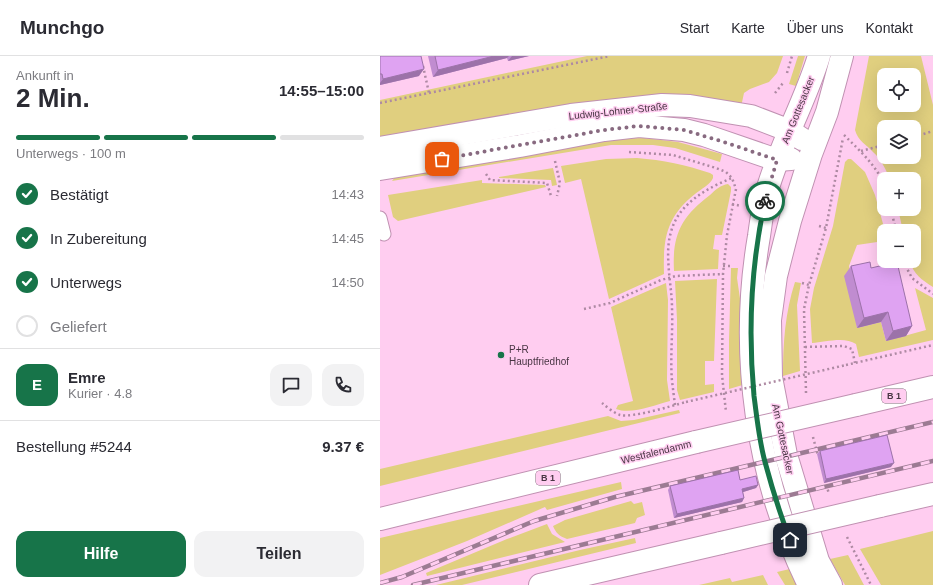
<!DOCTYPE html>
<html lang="de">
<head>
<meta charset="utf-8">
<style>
	body { margin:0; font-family:Helvetica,sans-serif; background:#f2f2f3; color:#2b2b33; height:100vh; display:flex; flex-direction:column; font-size:15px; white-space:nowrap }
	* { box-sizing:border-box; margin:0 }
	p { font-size:13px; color:#7c7c81 }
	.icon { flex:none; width:22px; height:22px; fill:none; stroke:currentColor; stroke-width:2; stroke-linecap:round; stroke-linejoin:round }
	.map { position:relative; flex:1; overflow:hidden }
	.drawer { display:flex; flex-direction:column; background:#fff; width:380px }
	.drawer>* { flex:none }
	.buttons { position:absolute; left:497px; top:12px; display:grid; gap:8px }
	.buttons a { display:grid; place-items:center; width:44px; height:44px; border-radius:8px; background:#fff; box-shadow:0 4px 16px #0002; font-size:20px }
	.pin { position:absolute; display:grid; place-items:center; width:34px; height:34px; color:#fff; margin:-17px; border-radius:8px; box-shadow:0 2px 6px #0006 }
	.courier { position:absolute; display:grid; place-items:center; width:40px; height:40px; margin:-20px; border:3px solid #177449; border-radius:50%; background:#fff; color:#222; box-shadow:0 1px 5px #0007 }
	.summary em { font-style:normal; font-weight:700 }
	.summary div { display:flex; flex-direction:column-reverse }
	.summary { display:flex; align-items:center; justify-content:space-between; height:68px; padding:0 16px }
	h1 { font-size:26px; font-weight:700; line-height:30px }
	.bar { display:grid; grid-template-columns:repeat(4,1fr); gap:6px 4px; align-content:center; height:48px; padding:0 16px }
	.bar i { height:5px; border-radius:3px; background:#e1e1e2 }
	.bar .selected { background:#177449 }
	.bar p { grid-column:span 4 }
	.line { display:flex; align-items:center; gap:10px; padding:0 16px; border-top:1px solid #e1e1e2 }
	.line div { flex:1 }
	.round { display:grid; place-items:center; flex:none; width:42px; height:42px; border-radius:12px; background:#f2f2f3 }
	ol { padding:0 16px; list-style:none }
	li { display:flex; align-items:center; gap:12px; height:44px }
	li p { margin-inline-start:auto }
	li .icon { padding:4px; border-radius:50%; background:#177449; color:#fff; stroke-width:4 }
	li:last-child { color:#7c7c81 }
	li i { width:22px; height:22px; border:2px solid #e1e1e2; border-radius:50% }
	.action { display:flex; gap:8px; margin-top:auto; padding:8px 16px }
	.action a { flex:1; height:46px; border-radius:12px; background:#177449; color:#fff; font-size:16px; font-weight:700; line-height:46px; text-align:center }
	.action a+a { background:#f2f2f3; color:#2b2b33 }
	header { display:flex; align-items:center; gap:24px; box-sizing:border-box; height:56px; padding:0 20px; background:#fff; border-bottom:1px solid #e1e1e2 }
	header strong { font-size:19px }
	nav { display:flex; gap:22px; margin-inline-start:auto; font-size:14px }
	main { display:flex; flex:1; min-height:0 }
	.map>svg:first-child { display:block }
	.green { fill:#e0cf7f; fill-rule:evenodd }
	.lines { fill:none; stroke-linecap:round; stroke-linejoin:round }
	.service-casing { stroke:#c091b2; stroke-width:15 }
	.tertiary-casing { stroke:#c091b2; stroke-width:24 }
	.trunk-casing { stroke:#c091b2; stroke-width:24 }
	.path { stroke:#ae8aa3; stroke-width:2.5; stroke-dasharray:2 3; stroke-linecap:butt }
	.service { stroke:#fff; stroke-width:13 }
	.tertiary { stroke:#fff; stroke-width:22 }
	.trunk { stroke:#fff; stroke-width:22 }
	.rail-casing { stroke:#9c7b93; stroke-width:4.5 }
	.rail { stroke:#ffcdf0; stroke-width:3; stroke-dasharray:9; stroke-linecap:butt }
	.trunk-bridge-casing { stroke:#c091b2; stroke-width:24; stroke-linecap:butt }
	.path-bridge { stroke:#ae8aa3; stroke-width:2.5; stroke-dasharray:2 3; stroke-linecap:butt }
	.trunk-bridge { stroke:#fff; stroke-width:22 }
	.wall { fill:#c08cd0 }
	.shaded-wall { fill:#9c72a9 }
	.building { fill:#dfa3f2; stroke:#9c72a9 }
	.done { stroke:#886a80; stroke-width:4; stroke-dasharray:0 7.2 }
	.route { stroke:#177449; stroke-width:5 }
	.poi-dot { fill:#177449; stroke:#ffcdf0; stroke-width:1.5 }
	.labels { text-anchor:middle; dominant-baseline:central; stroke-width:3; stroke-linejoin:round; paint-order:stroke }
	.shield { fill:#ffcdf0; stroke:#7f6377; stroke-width:1 }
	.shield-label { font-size:9px; font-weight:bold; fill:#483543 }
	.street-label { font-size:10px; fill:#483543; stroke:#ffcdf0 }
	.poi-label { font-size:10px; fill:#483543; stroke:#ffcdf0; text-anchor:start }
</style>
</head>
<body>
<header>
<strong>Munchgo</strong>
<nav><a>Start</a><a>Karte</a><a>Über uns</a><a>Kontakt</a></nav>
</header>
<main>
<section class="drawer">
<div class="summary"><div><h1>2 Min.</h1><p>Ankunft in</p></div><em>14:55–15:00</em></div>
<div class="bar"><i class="selected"></i><i class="selected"></i><i class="selected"></i><i></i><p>Unterwegs · 100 m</p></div>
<ol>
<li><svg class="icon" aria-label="check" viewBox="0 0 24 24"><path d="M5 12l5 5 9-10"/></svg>Bestätigt<p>14:43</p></li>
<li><svg class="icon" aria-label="check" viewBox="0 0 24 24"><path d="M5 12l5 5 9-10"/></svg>In Zubereitung<p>14:45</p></li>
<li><svg class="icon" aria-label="check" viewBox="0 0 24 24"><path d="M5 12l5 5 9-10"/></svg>Unterwegs<p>14:50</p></li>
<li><i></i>Geliefert</li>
</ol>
<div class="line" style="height:72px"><b class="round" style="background:#177449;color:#fff">E</b><div><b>Emre</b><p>Kurier · 4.8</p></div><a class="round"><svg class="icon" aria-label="chat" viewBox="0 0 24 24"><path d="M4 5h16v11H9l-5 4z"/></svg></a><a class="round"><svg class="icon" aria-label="phone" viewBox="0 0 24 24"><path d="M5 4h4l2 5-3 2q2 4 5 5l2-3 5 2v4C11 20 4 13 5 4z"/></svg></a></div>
<div class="line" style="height:52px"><div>Bestellung #5244</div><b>9.37 €</b></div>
<div class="action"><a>Hilfe</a><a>Teilen</a></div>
</section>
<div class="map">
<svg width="553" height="529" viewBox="0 0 553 529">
	<rect width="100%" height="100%" fill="#ffcdf0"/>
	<!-- green -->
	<g class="green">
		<path d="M207 0H403L397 17 389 26 370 33 364 37 361 51 0 85V44Z"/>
		<path d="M418 0H425L416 30 409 28Z"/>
		<path d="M489 0H541L553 49V231C542 224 533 218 530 205H534V175H523L518 153H534V123H510C506 114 501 103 493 96 486 88 478 85 475 74ZM504 19H534V49H504ZM504 71H534V101H504Z"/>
		<path d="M264 82 298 86 342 98 340 106 295 92 273 89H231L12 125 15 121 220 83Z"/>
		<path d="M257 102C283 104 306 109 330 117L333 119V122C330 129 321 133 315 138 286 161 283 183 284 218L229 243 201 123 185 127 181 110 226 103Z"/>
		<path d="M468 103H471L485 116 495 139 505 175 504 185 477 189 469 210 471 219 477 272 501 266 506 285 546 274 535 232 553 242V284L479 301 476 288C465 280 445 286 432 287L430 253 434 232 453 170 465 106Z"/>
		<path d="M173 112 177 129 172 130 171 124 119 122V121Z"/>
		<path d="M102 124V127L165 129 166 131 18 165 13 161 8 139Z"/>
		<path d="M348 128 351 131V135L342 179H335L333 193 339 194 338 213 294 215C292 179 301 161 330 139 335 134 341 129 348 128Z"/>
		<path d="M351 212H358L357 222 364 270 366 328 349 333V285Z"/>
		<path d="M337 223 334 305H325V329L334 328V336L300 344 297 334V264L295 225Z"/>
		<path d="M415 226 421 227 417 249 420 315 403 320C403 287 405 257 415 226Z"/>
		<path d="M286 227 288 244 287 324 290 345C275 349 251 359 236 353L238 349 253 345 231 251Z"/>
		<path d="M299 354 300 357 0 430V413L228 360 241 365 254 364Z"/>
		<path d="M241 426 242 433 167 454 165 451 87 485 0 519V482Z"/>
		<path d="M251 445 254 448 262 446 265 459 257 462 255 467 187 483C179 480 176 477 173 470L185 464Z"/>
		<path d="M167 468 172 478 185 486 47 520 46 517 127 483Z"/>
		<path d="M553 475V529H501L480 493Z"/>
		<path d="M255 482 256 487 82 529H56L200 494Z"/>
		<path d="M468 499 484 529H465L450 503Z"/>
		<path d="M414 512 423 529H405L397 516Z"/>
		<path d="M383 519 388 529H319L350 522 352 526Z"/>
	</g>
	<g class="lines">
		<!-- service casing -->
		<g class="service-casing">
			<path id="service" d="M0 162 4 178"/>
		</g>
		<!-- tertiary casing -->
		<g class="tertiary-casing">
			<g id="tertiary">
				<path d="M0 92 191 59 282 49 310 50 371 60 410 75 422 83"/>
				<path d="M0 113 140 90 224 74 259 70 304 74 324 79 397 104 411 103"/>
				<path d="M429 529C376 422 359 297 379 180 381 165 383 150 387 135 400 89 425 46 439 0"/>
				<path d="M451 529 438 505 406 399 391 321 390 264 396 220 410 165 431 98 447 56 462 0"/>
			</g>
		</g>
		<!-- trunk casing -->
		<g class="trunk-casing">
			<g id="trunk">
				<path d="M476 349 553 331"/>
				<path d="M500 450 553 438"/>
				<path d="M0 463 316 386"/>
				<path d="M160 529 341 487"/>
			</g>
		</g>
		<!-- path -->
		<g class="path">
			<path d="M43 10 49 37"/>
			<path d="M407 17 412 0"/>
			<path d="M395 37 403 27"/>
			<path d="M0 47 230 0"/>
			<path d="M464 79C479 94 495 108 504 128"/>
			<path d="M534 81 553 75"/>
			<path d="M481 95 504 89"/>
			<path d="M249 96 293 99 336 112 346 116 352 122 356 133 347 179 343 218 342 319 346 356"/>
			<path d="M175 105 180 127 177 140"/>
			<path d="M106 118 110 124 167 127 171 140"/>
			<path d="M352 148 361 150"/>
			<path d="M511 153 516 175"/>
			<path d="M439 170 446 172"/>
			<path d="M523 205 532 222 553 238"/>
			<path d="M343 210H351"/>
			<path d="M422 227 429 229"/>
			<path d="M204 253 230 247 281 224 296 220 343 218"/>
			<path d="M425 291 464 290 472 293 475 307"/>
			<path d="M466 309 553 289"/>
			<path d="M426 337 424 253 429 229 446 172 463 82"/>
			<path d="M222 347C227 351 234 357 240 359 253 362 291 350 306 346"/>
			<path d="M295 349C294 341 293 333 292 325 290 301 293 276 292 252 292 240 290 228 289 216 288 203 287 189 291 176 298 148 327 132 352 122"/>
			<path d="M433 381 438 400"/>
			<path d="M445 424 449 438"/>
			<path d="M467 481 491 529"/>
		</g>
		<!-- service -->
		<use href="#service" class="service"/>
		<!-- tertiary -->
		<use href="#tertiary" class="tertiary"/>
		<!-- trunk -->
		<use href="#trunk" class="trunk"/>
		<!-- rail casing -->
		<g class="rail-casing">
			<g id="rail">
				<path d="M0 527 22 521 154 465 235 441 553 366"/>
				<path d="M33 529 553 405"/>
			</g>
		</g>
		<!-- rail -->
		<use href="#rail" class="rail"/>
		<!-- trunk-bridge casing -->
		<g class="trunk-bridge-casing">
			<g id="trunk-bridge">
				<path d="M316 386 476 349"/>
				<path d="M341 487 500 450"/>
			</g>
		</g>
		<!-- path-bridge -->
		<path class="path-bridge" d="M306 346 466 309"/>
		<!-- trunk-bridge -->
		<use href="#trunk-bridge" class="trunk-bridge"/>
	</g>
	<!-- wall -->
	<g class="wall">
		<path d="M0 0 39 20 0 29Z"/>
		<path d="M48 0H149L128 5 127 2 53 21Z"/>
		<path d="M471 210 491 212 532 270 526 280 506 285 501 266 477 272 464 220Z"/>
		<path d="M440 395 511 411 444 427 437 398Z"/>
		<path d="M360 424 378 429 376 432 363 436 364 442 362 446 294 462 288 434 290 430Z"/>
	</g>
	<!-- shaded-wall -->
	<g class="shaded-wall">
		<path d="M114 0H129L127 2 53 21 58 14Z"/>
		<path d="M132 0H149L128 5Z"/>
		<path d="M44 13 39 20 0 29V27L3 23Z"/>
		<path d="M508 256 501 266 477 272 484 262Z"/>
		<path d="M532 270 526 280 506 285 513 275Z"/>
		<path d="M514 407 511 411 444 427 446 423Z"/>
		<path d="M378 429 376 432 360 437 362 433Z"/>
		<path d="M364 442 362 446 294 462 297 458Z"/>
	</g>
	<!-- building -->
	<g class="building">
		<path d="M0 0H41L44 13 3 23 2 18H0Z"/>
		<path d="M55 0H114L58 14Z"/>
		<path d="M490 206 491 212 517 206 532 270 513 275 508 256 484 262 471 210Z"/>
		<path d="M507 379 514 407 446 423 440 395Z"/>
		<path d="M358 414 360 424 376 420 378 429 362 433 364 442 297 458 290 430Z"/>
	</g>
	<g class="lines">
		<!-- done -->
		<path class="done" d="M62 103 224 74 259 70 304 74 347 87 397 104 385 145"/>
		<!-- route -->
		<path class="route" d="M385 145C371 209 368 275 374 340 377 362 379 384 385 406 392 432 400 458 410 484"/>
	</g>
	<!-- markers -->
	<circle class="poi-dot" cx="121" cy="299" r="4"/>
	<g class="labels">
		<!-- shield labels -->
		<g class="shield">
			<rect x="502" y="333" width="24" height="14" rx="3"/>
			<rect x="156" y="415" width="24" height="14" rx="3"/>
		</g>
		<g class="shield-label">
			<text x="514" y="340">B 1</text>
			<text x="168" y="422">B 1</text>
		</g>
		<!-- street labels -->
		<g class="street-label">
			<text transform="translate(418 54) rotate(-68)">Am Gottesacker</text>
			<text transform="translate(238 55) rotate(-6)">Ludwig-Lohner-Straße</text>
			<text transform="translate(403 383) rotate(78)">Am Gottesacker</text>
			<text transform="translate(276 396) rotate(-14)">Westfalendamm</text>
		</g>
		<!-- poi labels -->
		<g class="poi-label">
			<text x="129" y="293">P+R<tspan x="129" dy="12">Hauptfriedhof</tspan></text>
		</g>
	</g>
</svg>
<div class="buttons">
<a><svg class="icon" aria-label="locate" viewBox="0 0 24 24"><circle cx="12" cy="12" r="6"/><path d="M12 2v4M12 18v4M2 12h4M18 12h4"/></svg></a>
<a><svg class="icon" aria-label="layers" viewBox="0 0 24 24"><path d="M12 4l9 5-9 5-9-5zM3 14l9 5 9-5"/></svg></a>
<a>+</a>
<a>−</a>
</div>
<div class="pin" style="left:62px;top:103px;background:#ea580c"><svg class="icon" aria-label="bag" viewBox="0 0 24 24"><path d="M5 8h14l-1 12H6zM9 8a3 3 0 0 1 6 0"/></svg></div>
<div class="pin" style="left:410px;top:484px;background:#1f2937"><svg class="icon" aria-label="home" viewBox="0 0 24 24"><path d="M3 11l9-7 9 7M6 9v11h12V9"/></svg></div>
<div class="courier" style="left:385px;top:145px"><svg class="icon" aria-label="bike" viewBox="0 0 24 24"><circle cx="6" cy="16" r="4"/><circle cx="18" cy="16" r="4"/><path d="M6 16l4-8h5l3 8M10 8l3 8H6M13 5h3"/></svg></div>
</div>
</main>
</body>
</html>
